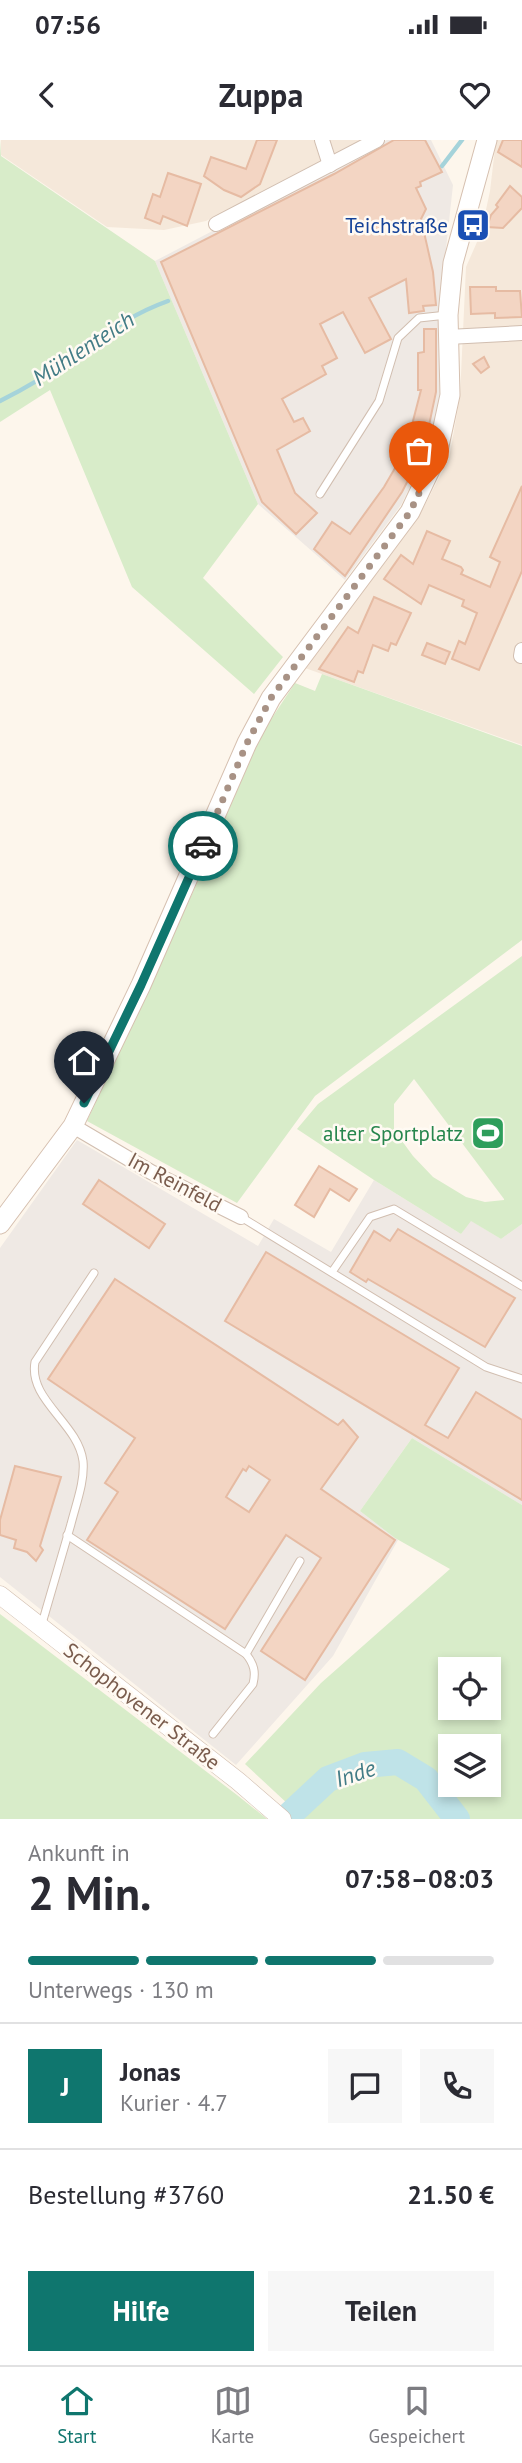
<!DOCTYPE html>
<html lang="de">
<head>
<meta charset="utf-8">
<style>
	body { margin:0; font-family:"PT Sans",sans-serif; background:#f7f7f7; color:#2b2b33; height:100vh; display:flex; flex-direction:column; font-size:26px; white-space:nowrap }
	* { box-sizing:border-box; margin:0 }
	p { font-size:23px; color:#7c7c81 }
	.icon { flex:none; width:38px; height:38px; fill:none; stroke:currentColor; stroke-width:2; stroke-linecap:round; stroke-linejoin:round }
	.map { position:relative; height:1679px; overflow:hidden }
	.panel { display:flex; flex-direction:column; background:#fff; flex:1 }
	.panel>* { flex:none }
	.controls { position:absolute; left:438px; top:1517px; display:grid; gap:14px }
	.controls a { display:grid; place-items:center; width:63px; height:63px; border-radius:0px; background:#fff; box-shadow:0 4px 10px #0003; font-size:35px }
	.pin { position:absolute; display:grid; place-items:center; width:60px; height:60px; color:#fff; margin:-72px -30px; border-radius:50% 50% 50% 0; rotate:-45deg; box-shadow:0 0 7px #0007 }
	.pin .icon { rotate:45deg }
	.courier { position:absolute; display:grid; place-items:center; width:70px; height:70px; margin:-35px; border:5px solid #0f766e; border-radius:50%; background:#fff; color:#222; box-shadow:0 2px 9px #0007 }
	.summary em { font-style:normal; font-weight:800 }
	.summary div { display:flex; flex-direction:column-reverse }
	.summary { display:flex; align-items:center; justify-content:space-between; height:119px; padding:0 28px }
	h1 { font-size:46px; font-weight:800; line-height:52px }
	.bar { display:grid; grid-template-columns:repeat(4,1fr); gap:10px 7px; align-content:center; height:84px; padding:0 28px }
	.bar i { height:9px; border-radius:5px; background:#e1e1e2 }
	.bar .active { background:#0f766e }
	.bar p { grid-column:span 4 }
	.line { display:flex; align-items:center; gap:18px; padding:0 28px; border-top:2px solid #e1e1e2 }
	.line div { flex:1 }
	.round { display:grid; place-items:center; flex:none; width:74px; height:74px; border-radius:0px; background:#f7f7f7 }
	.primary-button { display:flex; gap:14px; margin-top:auto; padding:14px 28px }
	.primary-button a { flex:1; height:80px; border-radius:0px; background:#0f766e; color:#fff; font-size:28px; font-weight:800; line-height:80px; text-align:center }
	.primary-button a+a { background:#f7f7f7; color:#2b2b33 }
	.status { display:flex; justify-content:space-between; align-items:center; height:49px; padding:0 35px; background:#fff; direction:ltr }
	.status svg { height:19px; fill:currentColor }
	header { display:flex; justify-content:space-between; align-items:center; height:91px; padding:0 28px; background:#fff; font-size:32px; font-weight:800 }
	.tab-bar { display:flex; justify-content:space-around; align-items:center; height:98px; border-top:2px solid #e1e1e2; background:#fff; font-size:19px; color:#7c7c81 }
	.tab-bar a { display:grid; justify-items:center; gap:4px }
	.tab-bar .active { color:#0f766e }
	.map>svg:first-child { display:block }
	.residential { fill:#f5e8da }
	.industrial { fill:#efe9e4 }
	.green { fill:#d8ecc9; fill-rule:evenodd }
	.lines { fill:none; stroke-linecap:round; stroke-linejoin:round }
	.stream { stroke:#a5d3da; stroke-width:4.5 }
	.river { stroke:#bfe3e8; stroke-width:26 }
	.building { fill:#f3d5c3; stroke:#e6bba3; stroke-width:2; fill-rule:evenodd }
	.service-casing { stroke:#d1beb0; stroke-width:9 }
	.minor-casing { stroke:#d1beb0; stroke-width:16 }
	.tertiary-casing { stroke:#d1beb0; stroke-width:19 }
	.secondary-casing { stroke:#d6c0b0; stroke-width:21 }
	.service { stroke:#fff; stroke-width:7 }
	.minor { stroke:#fff; stroke-width:14 }
	.tertiary { stroke:#fff; stroke-width:18 }
	.secondary { stroke:#fff; stroke-width:19 }
	.done { stroke:#a89285; stroke-width:7; stroke-dasharray:0 12.6 }
	.route { stroke:#0f766e; stroke-width:9 }
	.labels { text-anchor:middle; dominant-baseline:central; stroke-width:5; stroke-linejoin:round; paint-order:stroke }
	.transit-label { font-size:21px; fill:#164399; stroke:#fffaf3; text-anchor:end }
	.leisure-label { font-size:21px; fill:#27864d; stroke:#fffaf3; text-anchor:end }
	.street-label { font-size:21px; fill:#7a5c4d; stroke:#fffaf3 }
	.water-label { font-size:23px; font-style:italic; fill:#437c86; stroke:#fffaf3 }
</style>
</head>
<body>
<div class="status"><b>07:56</b><svg viewBox="0 0 49 12"><path d="M0 12V9h3v3zM5 12V6h3v6zM10 12V3h3v9zM15 12V0h3v12zM26 1h20v11H26zM47 4h2v5h-2z"/></svg></div>
<header><svg class="icon" aria-label="back" viewBox="0 0 24 24"><path d="M15 5l-7 7 7 7"/></svg>Zuppa<svg class="icon" aria-label="heart" viewBox="0 0 24 24"><path d="M12 20l-8-8c-3-5 5-10 8-4 3-6 11-1 8 4z"/></svg></header>
<div class="map">
<svg width="522" height="1679" viewBox="0 0 522 1679">
	<rect width="100%" height="100%" fill="#fdf6ec"/>
	<!-- residential -->
	<g class="residential">
		<path d="M1 0H364L206 81 164 90 107 87 1 15Z"/>
		<path d="M496 0H522V605L305 528 418 378 449 319 460 256 466 127 481 93 490 51Z"/>
	</g>
	<!-- industrial -->
	<g class="industrial">
		<path d="M387 0H431L453 45 439 172 440 254 428 311 401 365 345 440 258 364 155 121Z"/>
		<path d="M77 1000 258 1106 274 1079 331 1112 374 1040 461 1094 470 1080 501 1099 522 1084V1365L412 1298 360 1371 398 1400 333 1516 236 1625 0 1437V1108Z"/>
	</g>
	<!-- green -->
	<g class="green">
		<path d="M0 0 1 16 155 121 258 364 203 438 283 517 254 554 132 447 50 250 0 282Z"/>
		<path d="M322 534 522 606V800L315 956 237 1063 87 981 193 752 262 593 295 543 315 551Z"/>
		<path d="M522 816V1084L501 1099 471 1081 461 1094 374 1040 297 989 318 964ZM414 939 504 1059V1060L485 1062 466 1057 433 1037 413 1016 394 990V964Z"/>
		<path d="M412 1298 522 1365V1679H304L245 1624 321 1543 450 1429 395 1398 360 1371ZM450 1530H488V1568H450ZM450 1606H488V1645H450Z"/>
		<path d="M0 1474 237 1655 267 1679H0Z"/>
	</g>
	<g class="lines">
		<!-- stream -->
		<g class="stream">
			<path d="M442 26 462 0"/>
			<path d="M0 261C26 248 51 233 75 216 108 193 129 175 168 161"/>
		</g>
		<!-- river -->
		<path class="river" d="M285 1679 328 1639 365 1625 398 1622 426 1639 457 1679"/>
	</g>
	<!-- building -->
	<g class="building">
		<path d="M257 0H277L260 44 241 57 224 50 204 36 211 17 246 29Z"/>
		<path d="M394 0H425L442 32 420 42 421 46 416 48 426 69 421 79 433 132 436 165 423 166 424 171 409 173 406 139 369 158 391 199 365 213 343 172 320 184 337 218 322 226 326 234 282 259 294 282 303 278 310 291 277 310 295 353 317 373 296 394 262 362 161 122 334 34Z"/>
		<path d="M503 0H522V27L498 12Z"/>
		<path d="M168 33 201 44 187 86 163 76 160 84 145 78 153 54 160 57Z"/>
		<path d="M510 46 522 57V68L503 88 487 87 491 75 498 67 496 65Z"/>
		<path d="M470 147H496V151H520L522 177 495 178V173L471 174Z"/>
		<path d="M424 189H436V252L424 309 402 352 345 436 314 409 332 382 350 394 384 347 398 323 391 320 395 301 407 304 421 250H418V213L424 212Z"/>
		<path d="M484 217 489 227 481 233 473 224Z"/>
		<path d="M522 346V431L479 530 452 519 459 501 465 504 477 473 462 466 464 460 429 445 421 464 384 439 401 415 413 424 427 391 450 401 442 419 461 427 463 430 461 434 490 447 500 422 490 417Z"/>
		<path d="M374 457 411 473 396 505 391 503 388 511 373 505 363 533 358 531 354 542 319 529 348 487 358 493Z"/>
		<path d="M427 503 450 512 445 524 422 515Z"/>
		<path d="M319 1026 357 1049 349 1061 330 1049 314 1077 295 1065Z"/>
		<path d="M99 1040 165 1084 149 1108 83 1064Z"/>
		<path d="M398 1089 515 1158 485 1207 368 1139 366 1142 350 1132 374 1091 390 1101Z"/>
		<path d="M266 1112 459 1228 425 1285 448 1298 476 1252 522 1280V1360L225 1181Z"/>
		<path d="M115 1139 338 1285 343 1280 358 1297 321 1349 395 1400 305 1540 261 1511 321 1418 286 1395 225 1489 87 1400 118 1352 105 1343 135 1298 48 1239ZM249 1326 270 1340 249 1372 226 1357 243 1329 246 1331Z"/>
		<path d="M15 1326 61 1337 40 1406 43 1410 36 1421 27 1412 14 1408 16 1400 0 1395V1380Z"/>
	</g>
	<g class="lines">
		<!-- service casing -->
		<g class="service-casing">
			<g id="service">
				<path d="M320 354 379 261 398 198 419 178 447 175"/>
				<path d="M241 1077 486 1227 522 1239"/>
				<path d="M332 1132 370 1077 394 1069 522 1146"/>
				<path d="M67 1395 246 1514C254 1524 256 1532 253 1544L213 1594"/>
				<path d="M41 1487C51 1452 61 1418 71 1384 76 1364 85 1341 83 1321 78 1283 28 1260 35 1222L94 1133"/>
				<path d="M246 1514 300 1421"/>
			</g>
		</g>
		<!-- minor casing -->
		<g class="minor-casing">
			<g id="minor">
				<path d="M322 0 330 25"/>
				<path d="M216 84 377 0"/>
				<path d="M448 197 522 193"/>
				<path d="M521 516 522 510"/>
				<path d="M73 986 151 1032 241 1077"/>
			</g>
		</g>
		<!-- tertiary casing -->
		<g class="tertiary-casing">
			<path id="tertiary" d="M0 1455 238 1641 282 1679"/>
		</g>
		<!-- secondary casing -->
		<g class="secondary-casing">
			<path id="secondary" d="M0 1084 73 986 141 845 247 603 271 558 410 372 437 315 450 255 448 175 453 123 487 0"/>
		</g>
		<!-- service -->
		<use href="#service" class="service"/>
		<!-- minor -->
		<use href="#minor" class="minor"/>
		<!-- tertiary -->
		<use href="#tertiary" class="tertiary"/>
		<!-- secondary -->
		<use href="#secondary" class="secondary"/>
	</g>
	<g class="lines">
		<!-- done -->
		<path class="done" d="M203 706 247 603 271 558 410 372 419 353"/>
		<!-- route -->
		<path class="route" d="M84 963 141 845 203 706"/>
	</g>
	<!-- icons -->
	<defs>
		<g id="bus-square" transform="scale(1.75)"><rect x="-9" y="-9" width="18" height="18" rx="4" fill="#1a4fb4" stroke="#fffaf3"/><path d="M-5-6H5V4H4V6H2V4H-2V6H-4V4H-5ZM-3.5-4V0h7V-4ZM-3.5 1.2v1.5H-2V1.2ZM2 1.2v1.5H3.5V1.2Z" fill="#fff"/></g>
		<g id="stadium-square" transform="scale(1.75)"><rect x="-9" y="-9" width="18" height="18" rx="4" fill="#2e9e5b" stroke="#fffaf3"/><path d="M0-5a6.5 5 0 1 0 0 10a6.5 5 0 1 0 0-10ZM-3.5-1.8h7v3.6h-7Z" fill="#fff"/></g>
	</defs>
	<g fill-rule="evenodd">
		<use href="#bus-square" x="473" y="85"/>
		<use href="#stadium-square" x="488" y="993"/>
	</g>
	<g class="labels">
		<!-- transit labels -->
		<g class="transit-label">
			<text x="448" y="85">Teichstraße</text>
		</g>
		<!-- leisure labels -->
		<g class="leisure-label">
			<text x="463" y="993">alter Sportplatz</text>
		</g>
		<!-- street labels -->
		<g class="street-label">
			<text transform="translate(175 1042) rotate(28)">Im Reinfeld</text>
			<text transform="translate(142 1566) rotate(38)">Schophovener Straße</text>
		</g>
		<!-- water labels -->
		<g class="water-label">
			<text transform="translate(83 208) rotate(-33)">Mühlenteich</text>
			<text transform="translate(355 1633) rotate(-18)">Inde</text>
		</g>
	</g>
</svg>
<div class="controls">
<a><svg class="icon" aria-label="locate" viewBox="0 0 24 24"><circle cx="12" cy="12" r="6"/><path d="M12 2v4M12 18v4M2 12h4M18 12h4"/></svg></a>
<a><svg class="icon" aria-label="layers" viewBox="0 0 24 24"><path d="M12 4l9 5-9 5-9-5zM3 14l9 5 9-5"/></svg></a>
</div>
<div class="pin" style="left:419px;top:353px;background:#ea580c"><svg class="icon" aria-label="bag" viewBox="0 0 24 24"><path d="M5 8h14l-1 12H6zM9 8a3 3 0 0 1 6 0"/></svg></div>
<div class="pin" style="left:84px;top:963px;background:#1f2937"><svg class="icon" aria-label="home" viewBox="0 0 24 24"><path d="M3 11l9-7 9 7M6 9v11h12V9"/></svg></div>
<div class="courier" style="left:203px;top:706px"><svg class="icon" aria-label="car" viewBox="0 0 24 24"><path d="M5 17H2v-5l4-1 3-4h7l3 4 3 1v5h-3M9 17h6M6 11h13"/><circle cx="7" cy="17" r="2"/><circle cx="17" cy="17" r="2"/></svg></div>
</div>
<section class="panel">
<div class="summary"><div><h1>2 Min.</h1><p>Ankunft in</p></div><em>07:58–08:03</em></div>
<div class="bar"><i class="active"></i><i class="active"></i><i class="active"></i><i></i><p>Unterwegs · 130 m</p></div>
<div class="line" style="height:126px"><b class="round" style="background:#0f766e;color:#fff">J</b><div><b>Jonas</b><p>Kurier · 4.7</p></div><a class="round"><svg class="icon" aria-label="chat" viewBox="0 0 24 24"><path d="M4 5h16v11H9l-5 4z"/></svg></a><a class="round"><svg class="icon" aria-label="phone" viewBox="0 0 24 24"><path d="M5 4h4l2 5-3 2q2 4 5 5l2-3 5 2v4C11 20 4 13 5 4z"/></svg></a></div>
<div class="line" style="height:91px"><div>Bestellung #3760</div><b>21.50 €</b></div>
<div class="primary-button"><a>Hilfe</a><a>Teilen</a></div>
</section>
<nav class="tab-bar">
<a class="active"><svg class="icon" aria-label="home" viewBox="0 0 24 24"><path d="M3 11l9-7 9 7M6 9v11h12V9"/></svg>Start</a>
<a><svg class="icon" aria-label="map" viewBox="0 0 24 24"><path d="M3 6l6-2 6 2 6-2v14l-6 2-6-2-6 2zM9 4v14M15 6v14"/></svg>Karte</a>
<a><svg class="icon" aria-label="saved" viewBox="0 0 24 24"><path d="M7 4h10v16l-5-4-5 4z"/></svg>Gespeichert</a>
</nav>
</body>
</html>
